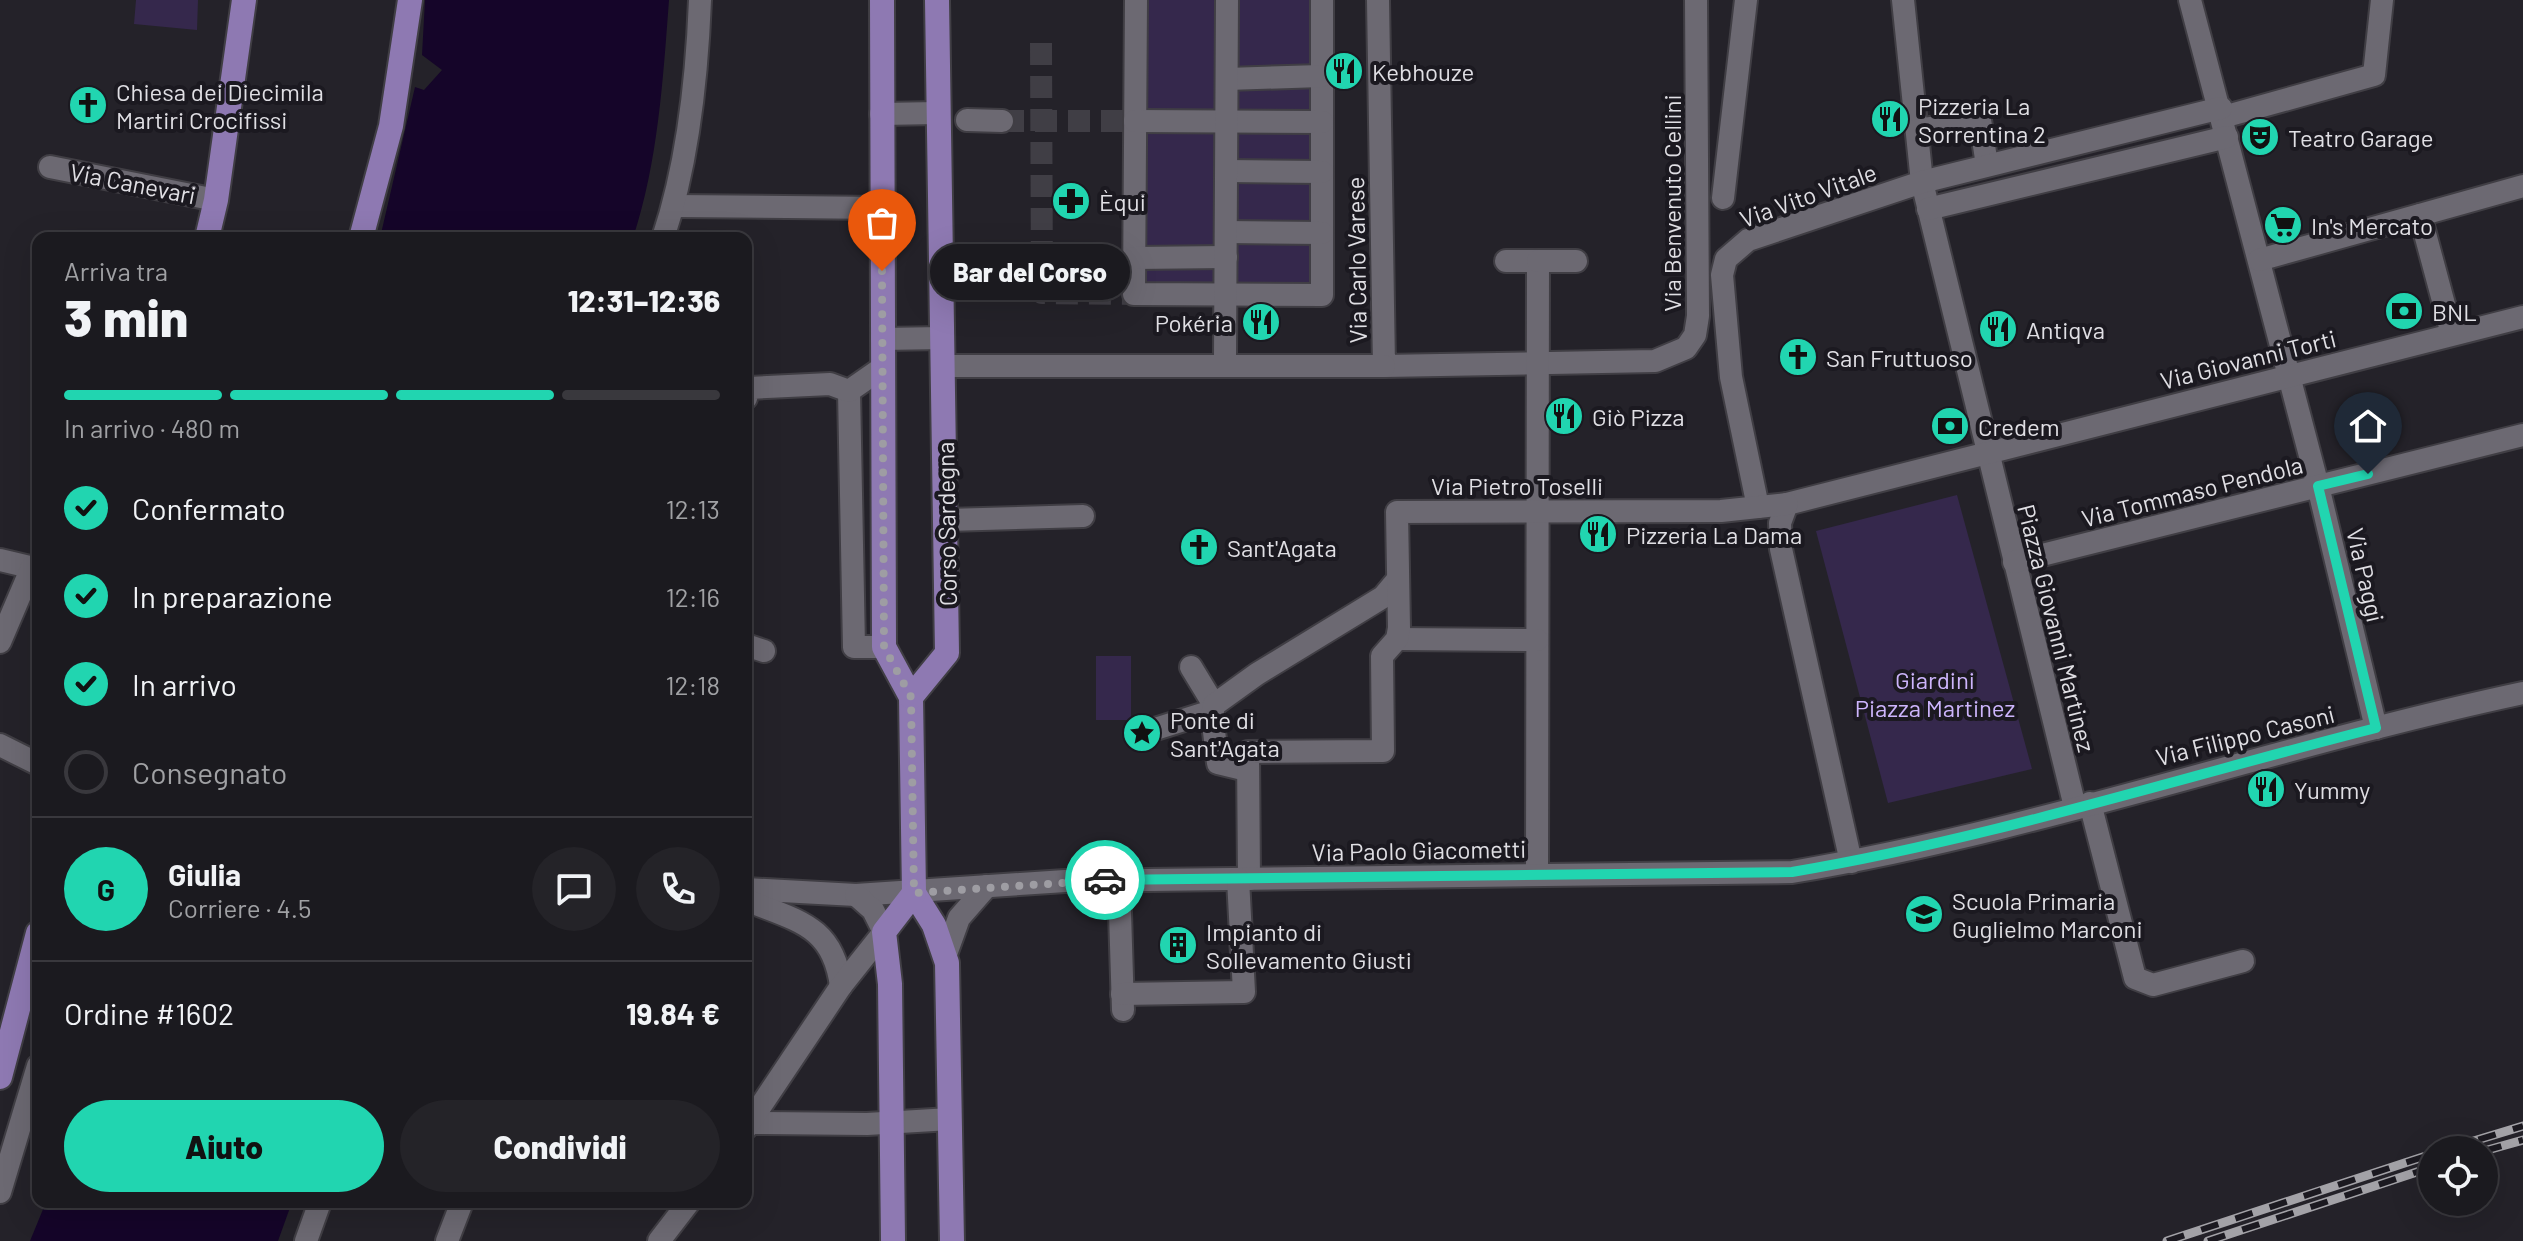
<!DOCTYPE html>
<html lang="it">
<head>
<meta charset="utf-8">
<style>
	body { margin:0; font-family:Barlow,sans-serif; background:#242328; color:#f1f3f6; height:100vh; display:flex; flex-direction:column; font-size:30px; white-space:nowrap }
	* { box-sizing:border-box; margin:0 }
	p { font-size:26px; color:#a0a1a4 }
	.icon { flex:none; width:44px; height:44px; fill:none; stroke:currentColor; stroke-width:2; stroke-linecap:round; stroke-linejoin:round }
	.map { position:relative; flex:1; overflow:hidden }
	.side { position:absolute; left:32px; top:232px; width:720px; height:976px; display:flex; flex-direction:column; background:#1b1a1f; border-radius:16px; box-shadow:0 8px 32px #0002,0 0 0 2px #39383d }
	.side>* { flex:none }
	.fabs { position:absolute; left:2418px; top:1136px; display:grid; gap:16px }
	.fabs a { display:grid; place-items:center; width:80px; height:80px; border-radius:50%; background:#1b1a1f; box-shadow:0 8px 32px #0002,0 0 0 2px #39383d; font-size:40px }
	.pin { position:absolute; display:grid; place-items:center; width:68px; height:68px; color:#fff; margin:-82px -34px; border-radius:50% 50% 50% 0; rotate:-45deg; box-shadow:0 0 8px #0007 }
	.pin .icon { rotate:45deg }
	.courier { position:absolute; display:grid; place-items:center; width:80px; height:80px; margin:-40px; border:6px solid #21d5b0; border-radius:50%; background:#fff; color:#222; box-shadow:0 2px 10px #0007 }
	.bubble { position:absolute; height:56px; border-radius:28px; background:#1b1a1f; box-shadow:0 8px 32px #0002,0 0 0 2px #39383d; font-size:26px; font-weight:800; line-height:56px; text-align:center }
	.head em { font-style:normal; font-weight:800 }
	.head div { display:flex; flex-direction:column-reverse }
	.head { display:flex; align-items:center; justify-content:space-between; height:136px; padding:0 32px }
	h1 { font-size:52px; font-weight:800; line-height:60px }
	.bar { display:grid; grid-template-columns:repeat(4,1fr); gap:12px 8px; align-content:center; height:96px; padding:0 32px }
	.bar i { height:10px; border-radius:6px; background:#39383d }
	.bar .selected { background:#21d5b0 }
	.bar p { grid-column:span 4 }
	.line { display:flex; align-items:center; gap:20px; padding:0 32px; border-top:2px solid #39383d }
	.line div { flex:1 }
	.round { display:grid; place-items:center; flex:none; width:84px; height:84px; border-radius:42px; background:#242328 }
	ol { padding:0 32px; list-style:none }
	li { display:flex; align-items:center; gap:24px; height:88px }
	li p { margin-inline-start:auto }
	li .icon { padding:8px; border-radius:50%; background:#21d5b0; color:#111; stroke-width:4 }
	li:last-child { color:#a0a1a4 }
	li i { width:44px; height:44px; border:4px solid #39383d; border-radius:50% }
	.action { display:flex; gap:16px; margin-top:auto; padding:16px 32px }
	.action a { flex:1; height:92px; border-radius:48px; background:#21d5b0; color:#111; font-size:32px; font-weight:800; line-height:92px; text-align:center }
	.action a+a { background:#242328; color:#f1f3f6 }
	.map>svg:first-child { display:block }
	.green { fill:#35284c }
	.water { fill:#150529 }
	.lines { fill:none; stroke-linecap:round; stroke-linejoin:round }
	.minor-tunnel { stroke:#403e45; stroke-width:22; stroke-dasharray:22 11; stroke-linecap:butt }
	.minor-casing { stroke:#403e44; stroke-width:26 }
	.major-casing { stroke:#403e44; stroke-width:28 }
	.minor { stroke:#6c6972; stroke-width:22 }
	.major { stroke:#8e79b2; stroke-width:24 }
	.rail-casing { stroke:#a3a2a7; stroke-width:9 }
	.rail { stroke:#1b1920; stroke-width:6; stroke-dasharray:18; stroke-linecap:butt }
	.done { stroke:#9e9da3; stroke-width:8; stroke-dasharray:0 14.4 }
	.route { stroke:#21d5b0; stroke-width:10 }
	.labels { text-anchor:middle; dominant-baseline:central; stroke-width:8; stroke-linejoin:round; paint-order:stroke }
	.poi-label { font-size:24px; fill:#e0dfe4; stroke:#1b1920; text-anchor:start }
	.street-label { font-size:24px; fill:#e0dfe4; stroke:#1b1920 }
	.park-label { font-size:24px; fill:#cdb5fc; stroke:#1b1920 }
</style>
</head>
<body>
<div class="map">
<svg width="2523" height="1241" viewBox="0 0 2523 1241">
	<rect width="100%" height="100%" fill="#242229"/>
	<!-- green -->
	<g class="green">
		<path d="M136 0H198L197 30 134 24Z"/>
		<path d="M1143 0H1313L1315 290 1141 287Z"/>
		<path d="M1957 495 2032 769 1888 803 1816 531Z"/>
		<rect x="1096" y="656" width="35" height="64"/>
	</g>
	<!-- water -->
	<g class="water">
		<path d="M425 0H669C663 80 658 162 633 238H380L415 87 424 90 442 70 422 55Z"/>
		<path d="M46 1202H292L278 1241H30Z"/>
	</g>
	<g class="lines">
		<!-- minor-tunnel -->
		<g class="minor-tunnel">
			<path d="M1041 43 1042 293 1134 294"/>
			<path d="M1002 121H1135"/>
		</g>
		<!-- minor casing -->
		<g class="minor-casing">
			<g id="minor">
				<path d="M1136 0 1134 294 1322 295V0"/>
				<path d="M1378 0 1384 366 1655 361 1686 348 1695 335 1698 316 1696 0"/>
				<path d="M1903 0 1922 182 2075 807"/>
				<path d="M2190 0 2318 486 2376 728"/>
				<path d="M1227 79 1321 76"/>
				<path d="M881 114 938 113"/>
				<path d="M2223 117 2374 75 2382 0"/>
				<path d="M967 120 1002 121"/>
				<path d="M1135 121 1322 122"/>
				<path d="M1917 130 1980 120 1987 165"/>
				<path d="M50 167 216 200"/>
				<path d="M1227 171 1322 172"/>
				<path d="M1723 198 1746 0"/>
				<path d="M674 206 882 208"/>
				<path d="M1928 209 2227 137"/>
				<path d="M2420 215 2452 334"/>
				<path d="M1226 232 1322 233"/>
				<path d="M663 238C688 163 697 78 700 0"/>
				<path d="M1134 258 1226 257"/>
				<path d="M2259 260 2523 186"/>
				<path d="M1506 261H1538L1537 874"/>
				<path d="M1538 261H1576"/>
				<path d="M882 339 943 338"/>
				<path d="M1225 357 1227 0"/>
				<path d="M943 366H1384"/>
				<path d="M849 391 854 647H884"/>
				<path d="M746 398 749 388 830 384 849 391 882 368"/>
				<path d="M1758 507 1731 377 1722 275 1726 259 1748 240 1922 182 2221 108"/>
				<path d="M947 520 1083 516"/>
				<path d="M0 560 38 569"/>
				<path d="M2014 562 2523 435"/>
				<path d="M1397 639 1537 640"/>
				<path d="M0 642 32 567"/>
				<path d="M746 645 764 651"/>
				<path d="M1191 667 1214 705"/>
				<path d="M1149 731 1212 711"/>
				<path d="M0 745 38 764"/>
				<path d="M1247 770 1218 763 1212 716 1214 705 1257 674 1383 597 1398 579"/>
				<path d="M2090 803 2135 978 2153 985 2243 961"/>
				<path d="M1851 862 1781 549 1780 523 1787 504 2523 317"/>
				<path d="M1249 879 1248 752 1383 751 1382 656 1397 639 1399 628 1397 512 1721 511 1787 504"/>
				<path d="M1119 880 1123 1010"/>
				<path d="M746 889 856 895 1065 881 1792 872C2037 831 2279 745 2523 693"/>
				<path d="M746 900C797 921 833 925 841 986"/>
				<path d="M946 954 959 918 987 886"/>
				<path d="M1122 994 1244 992 1238 879"/>
				<path d="M750 1123 867 1124 950 1119"/>
				<path d="M746 1128 841 986 884 932 873 910 856 895"/>
				<path d="M0 1192 38 1066"/>
				<path d="M306 1241 320 1202"/>
				<path d="M447 1241 462 1202"/>
				<path d="M659 1241 689 1202"/>
			</g>
		</g>
		<!-- major casing -->
		<g class="major-casing">
			<g id="major">
				<path d="M882 0 884 647 911 697 914 893 934 925 947 963 952 1241"/>
				<path d="M207 238 216 200 244 0"/>
				<path d="M361 238 391 126 410 0"/>
				<path d="M911 697 947 653 937 0"/>
				<path d="M0 1077 38 933"/>
				<path d="M893 1241 890 984 884 932 914 893"/>
			</g>
		</g>
		<!-- minor -->
		<use href="#minor" class="minor"/>
		<!-- major -->
		<use href="#major" class="major"/>
		<!-- rail casing -->
		<g class="rail-casing">
			<g id="rail">
				<path d="M2444 1150 2523 1126"/>
				<path d="M2484 1151 2523 1140"/>
				<path d="M2167 1241 2432 1154"/>
				<path d="M2208 1241 2432 1167"/>
			</g>
		</g>
		<!-- rail -->
		<use href="#rail" class="rail"/>
	</g>
	<g class="lines">
		<!-- done -->
		<path class="done" d="M882 271 884 647 911 697 914 893 1105 880"/>
		<!-- route -->
		<path class="route" d="M1105 880 1792 872C1989 839 2182 777 2376 728L2318 486 2368 474"/>
	</g>
	<!-- icons -->
	<defs>
		<g id="restaurant-disc" transform="scale(2)"><circle r="9.5" fill="#21d5b0" stroke="#1b1920"/><path d="M-5-6h1v4h1v-4h1v4h1v-4h1v5L-1.5 .5V6h-2V.5L-5-1ZM5-6V6H3V1.5H1.5Q1.5-4 5-6Z" fill="#111"/></g>
		<g id="church-disc" transform="scale(2)"><circle r="9.5" fill="#21d5b0" stroke="#1b1920"/><path d="M-1.2-6h2.4v3.5h3.3v2.4h-3.3V6h-2.4V-.1h-3.3v-2.4h3.3Z" fill="#111"/></g>
		<g id="theatre-disc" transform="scale(2)"><circle r="9.5" fill="#21d5b0" stroke="#1b1920"/><path d="M-5-5.5Q0-4 5-5.5V0Q5 5 0 6Q-5 5-5 0ZM-3.3-2.5H-1v1.5H-3.3ZM1-2.5H3.3v1.5H1ZM-2.8 1Q0 5.5 2.8 1Z" fill="#111"/></g>
		<g id="pharmacy-disc" transform="scale(2)"><circle r="9.5" fill="#21d5b0" stroke="#1b1920"/><path d="M-2-6h4v4h4v4h-4v4h-4v-4h-4v-4h4Z" fill="#111"/></g>
		<g id="supermarket-disc" transform="scale(2)"><circle r="9.5" fill="#21d5b0" stroke="#1b1920"/><path d="M-6-5.5h2.5l.6 2H6L4.5 2H-2.5L-4.4-4H-6ZM-1.5 3.2a1.3 1.3 0 1 0 .1 0ZM3 3.2a1.3 1.3 0 1 0 .1 0Z" fill="#111"/></g>
		<g id="bank-disc" transform="scale(2)"><circle r="9.5" fill="#21d5b0" stroke="#1b1920"/><path d="M-6-4H6V4H-6ZM0-2.3a2.3 2.3 0 1 0 0 4.6a2.3 2.3 0 1 0 0-4.6Z" fill="#111"/></g>
		<g id="sight-disc" transform="scale(2)"><circle r="9.5" fill="#21d5b0" stroke="#1b1920"/><path d="M0-6L1.8-2.2L6-1.7L2.9 1.2L3.7 5.4L0 3.3L-3.7 5.4L-2.9 1.2L-6-1.7L-1.8-2.2Z" fill="#111"/></g>
		<g id="school-disc" transform="scale(2)"><circle r="9.5" fill="#21d5b0" stroke="#1b1920"/><path d="M0-5L7-2L0 1L-7-2ZM-4 1L0 2.5L4 1V4Q0 6-4 4Z" fill="#111"/></g>
		<g id="building-disc" transform="scale(2)"><circle r="9.5" fill="#21d5b0" stroke="#1b1920"/><path d="M-4-6H4V6H1V3H-1V6H-4ZM-2.5-4.3h1.7v1.8h-1.7ZM.8-4.3h1.7v1.8H.8ZM-2.5-1h1.7V.8h-1.7ZM.8-1h1.7V.8H.8Z" fill="#111"/></g>
	</defs>
	<g fill-rule="evenodd">
		<use href="#restaurant-disc" x="1344" y="71"/>
		<use href="#church-disc" x="88" y="105"/>
		<use href="#restaurant-disc" x="1890" y="119"/>
		<use href="#theatre-disc" x="2260" y="137"/>
		<use href="#pharmacy-disc" x="1071" y="201"/>
		<use href="#supermarket-disc" x="2283" y="225"/>
		<use href="#bank-disc" x="2404" y="311"/>
		<use href="#restaurant-disc" x="1261" y="322"/>
		<use href="#restaurant-disc" x="1998" y="329"/>
		<use href="#church-disc" x="1798" y="357"/>
		<use href="#restaurant-disc" x="1564" y="416"/>
		<use href="#bank-disc" x="1950" y="426"/>
		<use href="#restaurant-disc" x="1598" y="534"/>
		<use href="#church-disc" x="1199" y="547"/>
		<use href="#sight-disc" x="1142" y="733"/>
		<use href="#restaurant-disc" x="2266" y="789"/>
		<use href="#school-disc" x="1924" y="914"/>
		<use href="#building-disc" x="1178" y="945"/>
	</g>
	<g class="labels">
		<!-- poi labels -->
		<g class="poi-label">
			<text x="1372" y="71">Kebhouze</text>
			<text x="116" y="91">Chiesa dei Diecimila<tspan x="116" dy="28">Martiri Crocifissi</tspan></text>
			<text x="1918" y="105">Pizzeria La<tspan x="1918" dy="28">Sorrentina 2</tspan></text>
			<text x="2288" y="137">Teatro Garage</text>
			<text x="1099" y="201">Èqui</text>
			<text x="2311" y="225">In's Mercato</text>
			<text x="2432" y="311">BNL</text>
			<text x="1233" y="322" text-anchor="end">Pokéria</text>
			<text x="2026" y="329">Antiqva</text>
			<text x="1826" y="357">San Fruttuoso</text>
			<text x="1592" y="416">Giò Pizza</text>
			<text x="1978" y="426">Credem</text>
			<text x="1626" y="534">Pizzeria La Dama</text>
			<text x="1227" y="547">Sant'Agata</text>
			<text x="1170" y="719">Ponte di<tspan x="1170" dy="28">Sant'Agata</tspan></text>
			<text x="2294" y="789">Yummy</text>
			<text x="1952" y="900">Scuola Primaria<tspan x="1952" dy="28">Guglielmo Marconi</tspan></text>
			<text x="1206" y="931">Impianto di<tspan x="1206" dy="28">Sollevamento Giusti</tspan></text>
		</g>
		<!-- street labels -->
		<g class="street-label">
			<text transform="translate(133 183) rotate(11)">Via Canevari</text>
			<text transform="translate(1808 195) rotate(-20)">Via Vito Vitale</text>
			<text transform="translate(1671 203) rotate(-90)">Via Benvenuto Cellini</text>
			<text transform="translate(1356 260) rotate(-91)">Via Carlo Varese</text>
			<text transform="translate(2248 359) rotate(-14)">Via Giovanni Torti</text>
			<text x="1517" y="485">Via Pietro Toselli</text>
			<text transform="translate(2192 491) rotate(-14)">Via Tommaso Pendola</text>
			<text transform="translate(946 524) rotate(-91)">Corso Sardegna</text>
			<text transform="translate(2366 575) rotate(77)">Via Paggi</text>
			<text transform="translate(2057 628) rotate(76)">Piazza Giovanni Martinez</text>
			<text transform="translate(2245 735) rotate(-14)">Via Filippo Casoni</text>
			<text transform="translate(1419 850) rotate(-1)">Via Paolo Giacometti</text>
		</g>
		<!-- park labels -->
		<g class="park-label">
			<text x="1935" y="679">Giardini<tspan x="1935" dy="28">Piazza Martinez</tspan></text>
		</g>
	</g>
</svg>
<div class="fabs">
<a><svg class="icon" aria-label="locate" viewBox="0 0 24 24"><circle cx="12" cy="12" r="6"/><path d="M12 2v4M12 18v4M2 12h4M18 12h4"/></svg></a>
</div>
<div class="pin" style="left:882px;top:271px;background:#ea580c"><svg class="icon" aria-label="bag" viewBox="0 0 24 24"><path d="M5 8h14l-1 12H6zM9 8a3 3 0 0 1 6 0"/></svg></div>
<div class="pin" style="left:2368px;top:474px;background:#1f2937"><svg class="icon" aria-label="home" viewBox="0 0 24 24"><path d="M3 11l9-7 9 7M6 9v11h12V9"/></svg></div>
<div class="courier" style="left:1105px;top:880px"><svg class="icon" aria-label="car" viewBox="0 0 24 24"><path d="M5 17H2v-5l4-1 3-4h7l3 4 3 1v5h-3M9 17h6M6 11h13"/><circle cx="7" cy="17" r="2"/><circle cx="17" cy="17" r="2"/></svg></div>
<div class="bubble" style="left:930px;top:244px;width:200px">Bar del Corso</div>
<section class="side">
<div class="head"><div><h1>3 min</h1><p>Arriva tra</p></div><em>12:31–12:36</em></div>
<div class="bar"><i class="selected"></i><i class="selected"></i><i class="selected"></i><i></i><p>In arrivo · 480 m</p></div>
<ol>
<li><svg class="icon" aria-label="check" viewBox="0 0 24 24"><path d="M5 12l5 5 9-10"/></svg>Confermato<p>12:13</p></li>
<li><svg class="icon" aria-label="check" viewBox="0 0 24 24"><path d="M5 12l5 5 9-10"/></svg>In preparazione<p>12:16</p></li>
<li><svg class="icon" aria-label="check" viewBox="0 0 24 24"><path d="M5 12l5 5 9-10"/></svg>In arrivo<p>12:18</p></li>
<li><i></i>Consegnato</li>
</ol>
<div class="line" style="height:144px"><b class="round" style="background:#21d5b0;color:#111">G</b><div><b>Giulia</b><p>Corriere · 4.5</p></div><a class="round"><svg class="icon" aria-label="chat" viewBox="0 0 24 24"><path d="M4 5h16v11H9l-5 4z"/></svg></a><a class="round"><svg class="icon" aria-label="phone" viewBox="0 0 24 24"><path d="M5 4h4l2 5-3 2q2 4 5 5l2-3 5 2v4C11 20 4 13 5 4z"/></svg></a></div>
<div class="line" style="height:104px"><div>Ordine #1602</div><b>19.84 €</b></div>
<div class="action"><a>Aiuto</a><a>Condividi</a></div>
</section>
</div>
</body>
</html>
